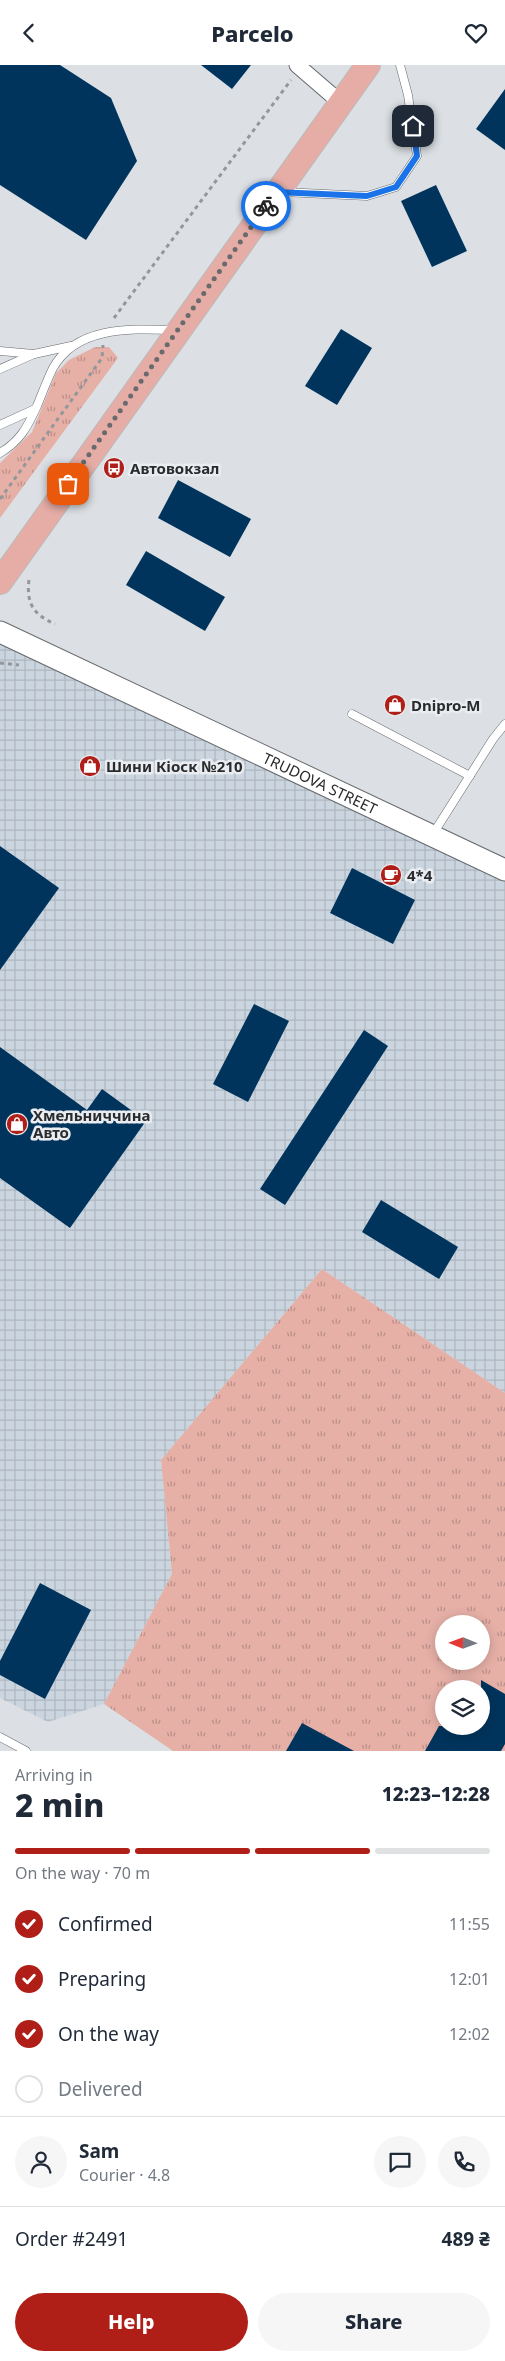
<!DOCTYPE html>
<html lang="en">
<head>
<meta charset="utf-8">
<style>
	body { margin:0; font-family:"Noto Sans",sans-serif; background:#f6f6f7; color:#1f2937; height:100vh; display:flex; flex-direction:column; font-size:19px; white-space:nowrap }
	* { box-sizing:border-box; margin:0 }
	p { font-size:16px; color:#747a83 }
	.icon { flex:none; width:28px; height:28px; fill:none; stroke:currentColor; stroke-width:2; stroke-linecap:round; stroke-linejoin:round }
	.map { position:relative; height:1686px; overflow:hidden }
	.sheet { display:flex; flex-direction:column; background:#fff; flex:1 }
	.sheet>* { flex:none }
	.needle { width:32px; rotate:271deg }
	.buttons { position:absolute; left:435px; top:1550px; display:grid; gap:10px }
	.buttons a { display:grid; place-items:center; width:55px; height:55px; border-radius:50%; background:#fff; box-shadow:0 2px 12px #0003; font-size:25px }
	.pin { position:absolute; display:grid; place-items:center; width:42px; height:42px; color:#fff; margin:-21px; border-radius:10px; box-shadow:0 2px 8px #0006 }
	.courier { position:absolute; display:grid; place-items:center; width:50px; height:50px; margin:-25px; border:4px solid #1a73e8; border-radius:50%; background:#fff; color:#222; box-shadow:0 1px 6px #0007 }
	.overview em { font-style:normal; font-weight:800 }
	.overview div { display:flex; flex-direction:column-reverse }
	.overview { display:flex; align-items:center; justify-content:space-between; height:85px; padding:0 15px }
	h1 { font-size:32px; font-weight:800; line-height:38px }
	.bar { display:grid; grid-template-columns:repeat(4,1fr); gap:8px 5px; align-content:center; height:60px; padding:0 15px }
	.bar i { height:6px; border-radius:4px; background:#e0e1e3 }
	.bar .selected { background:#af1f18 }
	.bar p { grid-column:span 4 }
	.line { display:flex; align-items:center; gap:12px; padding:0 15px; border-top:1px solid #e0e1e3 }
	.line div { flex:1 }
	.round { display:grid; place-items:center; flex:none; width:52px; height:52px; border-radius:26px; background:#f6f6f7 }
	ol { padding:0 15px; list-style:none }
	li { display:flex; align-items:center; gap:15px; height:55px }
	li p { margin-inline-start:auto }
	li .icon { padding:5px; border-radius:50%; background:#af1f18; color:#fff; stroke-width:4 }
	li:last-child { color:#747a83 }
	li i { width:28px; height:28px; border:2px solid #e0e1e3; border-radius:50% }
	.primary-button { display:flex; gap:10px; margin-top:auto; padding:10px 15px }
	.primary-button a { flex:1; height:58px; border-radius:30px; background:#af1f18; color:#fff; font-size:20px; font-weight:800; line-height:58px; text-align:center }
	.primary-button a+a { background:#f6f6f7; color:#1f2937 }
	header { display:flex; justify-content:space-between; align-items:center; height:65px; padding:0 15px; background:#fff; font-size:22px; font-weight:800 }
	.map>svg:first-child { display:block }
	.industrial { fill:url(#industrial-grid) }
	.grass { fill:url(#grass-tufts); fill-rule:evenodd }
	.building { fill:#00345c }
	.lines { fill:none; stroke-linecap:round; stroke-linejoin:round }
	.service-casing { stroke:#66696d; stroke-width:9 }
	.minor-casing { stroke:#66696d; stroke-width:17 }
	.secondary-casing { stroke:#66696d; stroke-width:23 }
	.primary-casing { stroke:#bbbbbc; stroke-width:26 }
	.path { stroke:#94979a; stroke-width:3; stroke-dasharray:4 4; stroke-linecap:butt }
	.service { stroke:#fff; stroke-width:8 }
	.minor { stroke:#fff; stroke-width:15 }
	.secondary { stroke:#fff; stroke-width:21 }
	.primary { stroke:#e5ada6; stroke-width:24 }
	.done { stroke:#686a6d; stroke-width:5; stroke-dasharray:0 9 }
	.route { stroke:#1a73e8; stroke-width:6 }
	.labels { text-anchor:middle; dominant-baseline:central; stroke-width:5; stroke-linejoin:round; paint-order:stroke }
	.poi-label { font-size:15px; font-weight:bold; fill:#2a2b2d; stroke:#e9edf1; text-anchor:start }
	.street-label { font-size:15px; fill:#2a2b2d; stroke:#e9edf1 }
</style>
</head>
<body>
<header><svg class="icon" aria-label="back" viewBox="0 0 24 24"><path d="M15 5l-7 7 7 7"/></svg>Parcelo<svg class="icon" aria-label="heart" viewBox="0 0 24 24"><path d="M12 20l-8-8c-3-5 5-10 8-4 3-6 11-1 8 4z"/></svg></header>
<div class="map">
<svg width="505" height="1686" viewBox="0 0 505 1686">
	<defs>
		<pattern id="industrial-grid" width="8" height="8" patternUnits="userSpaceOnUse" patternTransform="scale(1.25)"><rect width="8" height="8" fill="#cbd5df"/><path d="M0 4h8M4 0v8" fill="none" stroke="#aeb7c0"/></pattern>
		<pattern id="grass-tufts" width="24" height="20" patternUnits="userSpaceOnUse" patternTransform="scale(1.25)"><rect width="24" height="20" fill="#e6b0a7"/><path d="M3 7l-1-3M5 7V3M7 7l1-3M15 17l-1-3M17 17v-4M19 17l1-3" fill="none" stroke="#bb8f88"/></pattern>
	</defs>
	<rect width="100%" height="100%" fill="#dce0e4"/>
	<!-- industrial -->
	<path class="industrial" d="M0 577 505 815V1328L322 1204 161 1395 172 1509 104 1639 48 1657 0 1633Z"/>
	<!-- grass -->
	<g class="grass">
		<path d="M95 282H109L118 293 0 453V398L32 367 56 308 69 295Z"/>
		<path d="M322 1204 505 1328V1686H173L104 1639 172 1509 161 1395ZM444 1559H481V1596H444ZM444 1624H481V1661H444Z"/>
	</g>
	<!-- building -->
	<g class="building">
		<path d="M0 0H60L111 33 137 96 86 175 0 120Z"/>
		<path d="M201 0H251L232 24Z"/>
		<path d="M505 24V85L476 64Z"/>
		<path d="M436 120 467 186 432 202 401 136Z"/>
		<path d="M341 264 372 283 337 340 305 321Z"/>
		<path d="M178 415 251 454 230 492 158 453Z"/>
		<path d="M146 486 225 532 205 566 126 520Z"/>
		<path d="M0 781 59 823 0 905Z"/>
		<path d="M352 803 415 835 393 879 330 848Z"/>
		<path d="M254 939 289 956 248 1037 213 1019Z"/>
		<path d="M364 965 388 981 285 1140 260 1124Z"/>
		<path d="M0 982 87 1045 102 1024 146 1056 70 1163 0 1113Z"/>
		<path d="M381 1135 458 1182 439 1214 362 1167Z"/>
		<path d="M40 1518 91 1545 45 1634 0 1610V1596Z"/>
		<path d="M481 1615 505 1629V1679L501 1686H425L439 1661H481Z"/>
		<path d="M302 1658 354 1686H286Z"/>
	</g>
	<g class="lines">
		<!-- service casing -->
		<g class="service-casing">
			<g id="service">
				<path d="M283 127 367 131 396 122 417 91 408 30 400 0"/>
				<path d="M0 286 34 289 71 281"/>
				<path d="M0 304 34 289"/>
				<path d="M0 360 35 344"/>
				<path d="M0 388C20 376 27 363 37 341 42 329 47 315 53 303 77 260 133 264 175 265"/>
				<path d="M352 649 470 711"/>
				<path d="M433 769 493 674 505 659"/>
				<path d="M0 1672 26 1686"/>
			</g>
		</g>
		<!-- minor casing -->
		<g class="minor-casing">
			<path id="minor" d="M297 0 341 38"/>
		</g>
		<!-- secondary casing -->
		<g class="secondary-casing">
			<g id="secondary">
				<path id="s1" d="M0 567 505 805"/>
			</g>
		</g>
		<!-- primary casing -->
		<g class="primary-casing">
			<path id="primary" d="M0 517 368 0"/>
		</g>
		<!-- path -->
		<g class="path">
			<path d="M114 253 291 15"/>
			<path d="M0 434 102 293 103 280"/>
			<path d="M29 515C26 539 34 550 55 559"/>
			<path d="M0 598 19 600"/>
		</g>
		<!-- service -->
		<use href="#service" class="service"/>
		<!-- minor -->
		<use href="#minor" class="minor"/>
		<!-- secondary -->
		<use href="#secondary" class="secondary"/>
		<!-- primary -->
		<use href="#primary" class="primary"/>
	</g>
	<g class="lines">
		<!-- done -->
		<path class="done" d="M68 419 266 141"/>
		<!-- route -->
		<path class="route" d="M266 141 276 127 367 131 396 122 417 91 413 61"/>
	</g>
	<!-- icons -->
	<defs>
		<g id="bus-disc" transform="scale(1.125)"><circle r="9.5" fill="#af1f18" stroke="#e9edf1"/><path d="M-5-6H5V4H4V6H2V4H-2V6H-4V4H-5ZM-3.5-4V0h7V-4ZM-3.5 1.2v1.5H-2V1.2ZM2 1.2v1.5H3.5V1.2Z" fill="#fff"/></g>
		<g id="shop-disc" transform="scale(1.125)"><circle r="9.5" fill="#af1f18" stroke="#e9edf1"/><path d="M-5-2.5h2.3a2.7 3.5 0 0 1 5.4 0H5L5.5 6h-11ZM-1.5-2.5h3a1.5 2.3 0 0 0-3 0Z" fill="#fff"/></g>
		<g id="cafe-disc" transform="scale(1.125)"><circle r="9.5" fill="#af1f18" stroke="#e9edf1"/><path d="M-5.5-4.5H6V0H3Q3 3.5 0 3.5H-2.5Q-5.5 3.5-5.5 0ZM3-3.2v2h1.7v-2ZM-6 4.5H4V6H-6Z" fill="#fff"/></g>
	</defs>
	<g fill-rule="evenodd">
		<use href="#bus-disc" x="114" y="403"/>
		<use href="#shop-disc" x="395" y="640"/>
		<use href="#shop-disc" x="90" y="701"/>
		<use href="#cafe-disc" x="391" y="810"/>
		<use href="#shop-disc" x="17" y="1059"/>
	</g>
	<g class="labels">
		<!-- poi labels -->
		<g class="poi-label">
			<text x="130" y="403">Автовокзал</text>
			<text x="411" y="640">Dnipro-M</text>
			<text x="106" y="701">Шини Кіоск №210</text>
			<text x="407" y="810">4*4</text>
			<text x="33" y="1050">Хмельниччина<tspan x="33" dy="17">Авто</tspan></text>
		</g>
		<!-- street labels -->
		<g class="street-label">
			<text stroke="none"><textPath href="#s1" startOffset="354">TRUDOVA STREET</textPath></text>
		</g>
	</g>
</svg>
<div class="buttons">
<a><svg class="needle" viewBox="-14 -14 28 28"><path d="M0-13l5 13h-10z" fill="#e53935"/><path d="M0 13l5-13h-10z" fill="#747a83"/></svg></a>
<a><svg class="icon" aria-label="layers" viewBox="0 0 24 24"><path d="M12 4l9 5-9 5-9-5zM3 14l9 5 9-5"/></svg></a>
</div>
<div class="pin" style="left:68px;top:419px;background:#ea580c"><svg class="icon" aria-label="bag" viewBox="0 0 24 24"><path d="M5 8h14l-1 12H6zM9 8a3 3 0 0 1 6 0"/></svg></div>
<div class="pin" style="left:413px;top:61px;background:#1f2937"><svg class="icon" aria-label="home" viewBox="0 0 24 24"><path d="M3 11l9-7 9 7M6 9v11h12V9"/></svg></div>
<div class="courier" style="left:266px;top:141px"><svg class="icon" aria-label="bike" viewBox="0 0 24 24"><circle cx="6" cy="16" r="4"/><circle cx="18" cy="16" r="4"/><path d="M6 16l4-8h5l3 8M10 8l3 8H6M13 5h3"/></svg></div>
</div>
<section class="sheet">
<div class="overview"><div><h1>2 min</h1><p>Arriving in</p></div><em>12:23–12:28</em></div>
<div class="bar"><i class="selected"></i><i class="selected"></i><i class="selected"></i><i></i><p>On the way · 70 m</p></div>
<ol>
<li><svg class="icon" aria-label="check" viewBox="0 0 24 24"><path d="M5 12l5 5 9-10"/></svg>Confirmed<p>11:55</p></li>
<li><svg class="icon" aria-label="check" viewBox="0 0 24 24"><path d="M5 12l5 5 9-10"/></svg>Preparing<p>12:01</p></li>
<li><svg class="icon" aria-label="check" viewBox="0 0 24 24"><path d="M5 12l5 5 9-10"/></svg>On the way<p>12:02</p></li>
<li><i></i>Delivered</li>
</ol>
<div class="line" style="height:90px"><a class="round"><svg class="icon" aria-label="person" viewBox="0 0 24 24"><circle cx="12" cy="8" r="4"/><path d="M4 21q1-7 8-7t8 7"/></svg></a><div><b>Sam</b><p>Courier · 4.8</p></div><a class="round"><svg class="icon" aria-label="chat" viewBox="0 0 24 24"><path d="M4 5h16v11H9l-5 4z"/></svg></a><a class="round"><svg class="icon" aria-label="phone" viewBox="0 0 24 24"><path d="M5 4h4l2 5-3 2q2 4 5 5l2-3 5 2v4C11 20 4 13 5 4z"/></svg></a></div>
<div class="line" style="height:65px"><div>Order #2491</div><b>489 ₴</b></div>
<div class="primary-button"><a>Help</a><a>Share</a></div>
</section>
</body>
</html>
